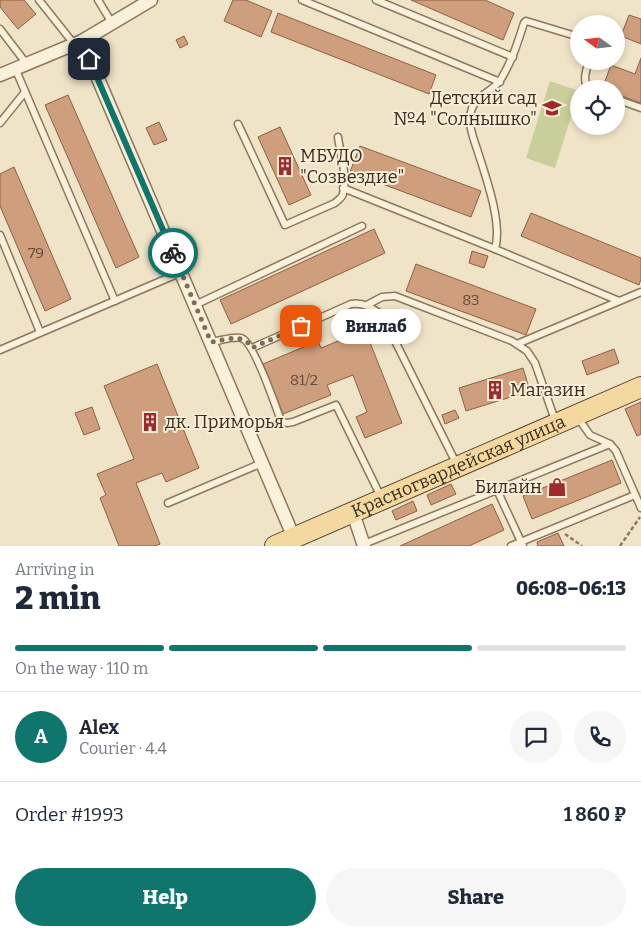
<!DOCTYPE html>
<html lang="en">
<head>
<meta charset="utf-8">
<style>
	body { margin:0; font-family:Bitter,serif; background:#f6f6f7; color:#1f2937; height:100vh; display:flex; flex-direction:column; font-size:19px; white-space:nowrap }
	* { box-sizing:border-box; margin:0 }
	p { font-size:16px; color:#747a83 }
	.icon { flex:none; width:28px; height:28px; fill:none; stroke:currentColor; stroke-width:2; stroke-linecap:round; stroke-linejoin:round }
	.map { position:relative; height:546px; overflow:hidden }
	.drawer { display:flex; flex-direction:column; background:#fff; flex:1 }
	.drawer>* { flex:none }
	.needle { width:32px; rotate:285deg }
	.tools { position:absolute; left:570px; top:15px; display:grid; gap:10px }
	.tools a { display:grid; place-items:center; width:55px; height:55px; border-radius:50%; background:#fff; box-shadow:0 2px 8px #0003; font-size:25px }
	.pin { position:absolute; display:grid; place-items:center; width:42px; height:42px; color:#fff; margin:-21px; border-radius:10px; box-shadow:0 2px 8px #0006 }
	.courier { position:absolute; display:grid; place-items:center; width:50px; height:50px; margin:-25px; border:4px solid #0f766e; border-radius:50%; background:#fff; color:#222; box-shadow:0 1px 6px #0007 }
	.bubble { position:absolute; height:35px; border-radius:18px; background:#fff; box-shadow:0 2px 8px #0003; font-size:16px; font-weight:800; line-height:35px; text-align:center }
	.head em { font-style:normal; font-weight:800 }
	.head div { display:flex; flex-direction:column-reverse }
	.head { display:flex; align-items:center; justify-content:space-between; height:85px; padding:0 15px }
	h1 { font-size:32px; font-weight:800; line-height:38px }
	.bar { display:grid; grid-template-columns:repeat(4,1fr); gap:8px 5px; align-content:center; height:60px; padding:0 15px }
	.bar i { height:6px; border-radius:4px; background:#e0e1e3 }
	.bar .selected { background:#0f766e }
	.bar p { grid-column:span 4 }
	.line { display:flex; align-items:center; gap:12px; padding:0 15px; border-top:1px solid #e0e1e3 }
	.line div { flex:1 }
	.round { display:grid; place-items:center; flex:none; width:52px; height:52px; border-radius:26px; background:#f6f6f7 }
	.action { display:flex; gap:10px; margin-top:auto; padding:10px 15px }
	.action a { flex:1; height:58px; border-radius:30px; background:#0f766e; color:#fff; font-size:20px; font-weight:800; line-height:58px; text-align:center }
	.action a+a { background:#f6f6f7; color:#1f2937 }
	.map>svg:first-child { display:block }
	.green { fill:#c9cf9b }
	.building { fill:#cf9f7d; stroke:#8d5f41 }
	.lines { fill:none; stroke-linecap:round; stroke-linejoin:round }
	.lane-casing { stroke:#8d765c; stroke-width:9 }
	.street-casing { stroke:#8d765c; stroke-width:15 }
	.primary-casing { stroke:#5b4430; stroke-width:22 }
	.path { stroke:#8d765c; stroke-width:2.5; stroke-dasharray:4 2.5; stroke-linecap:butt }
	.lane { stroke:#faf1dc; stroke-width:6 }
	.street { stroke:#faf1dc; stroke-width:12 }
	.primary { stroke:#f3d9a0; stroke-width:20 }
	.done { stroke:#7c6e5b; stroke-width:5; stroke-dasharray:0 9 }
	.route { stroke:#0f766e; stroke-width:6 }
	.labels { text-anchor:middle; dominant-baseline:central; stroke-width:4; stroke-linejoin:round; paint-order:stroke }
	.number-label { font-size:15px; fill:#624a37 }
	.poi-label { font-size:18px; fill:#3d2e20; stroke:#f7eed8; text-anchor:start }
	.street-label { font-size:18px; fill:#3d2e20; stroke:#f7eed8 }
</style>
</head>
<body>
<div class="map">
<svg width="641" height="546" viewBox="0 0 641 546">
	<rect width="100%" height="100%" fill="#f0e4c8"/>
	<!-- green -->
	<path class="green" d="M550 81 579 91 555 168 526 158Z"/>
	<!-- building -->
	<g class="building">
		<path d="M0 0H24L36 14 18 29 0 7Z"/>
		<path d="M233 0H246L272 11 261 37 224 21Z"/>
		<path d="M411 0H485L514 13 503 40Z"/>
		<path d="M278 13 436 75 429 94 271 32Z"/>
		<path d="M629 15 641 19V44L621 36Z"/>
		<path d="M184 36 188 44 180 48 176 40Z"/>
		<path d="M641 58V103L616 94V89H602L611 65 635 74Z"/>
		<path d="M68 95 139 257 116 268 45 105Z"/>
		<path d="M159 122 167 140 154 145 146 128Z"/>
		<path d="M280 127 311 195 289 205 258 137Z"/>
		<path d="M360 146 481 191 471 217 350 172Z"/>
		<path d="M14 167 71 299 45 311 0 206V174Z"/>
		<path d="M531 213 641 258V279L639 285 521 236Z"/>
		<path d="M374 229 385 253 231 324 220 300Z"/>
		<path d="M472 251 488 256 484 268 469 263Z"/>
		<path d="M416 264 536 309 526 335 406 291Z"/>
		<path d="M365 330 402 423 365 438 356 417 367 412 353 375 327 385 331 395 283 414 263 364 318 341 321 348Z"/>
		<path d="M614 349 619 363 587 375 582 361Z"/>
		<path d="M157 364 199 468 166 482 162 473 136 483 160 544 154 546H119L100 498 106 495 97 474 134 459 104 386Z"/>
		<path d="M523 368 530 391 466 411 459 388Z"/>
		<path d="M641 402V434L637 436 625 409Z"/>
		<path d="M92 407 100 429 84 435 75 413Z"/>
		<path d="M455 410 459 418 445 424 442 415Z"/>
		<path d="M612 460 621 483 532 519 523 496Z"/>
		<path d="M451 484 456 494 431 505 427 495Z"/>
		<path d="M413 501 417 511 396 520 392 511Z"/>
		<path d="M492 504 504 530 469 546H400Z"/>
		<path d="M558 533 564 546H538L537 542Z"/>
	</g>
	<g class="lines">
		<!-- lane casing -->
		<g class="lane-casing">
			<g id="lane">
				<path d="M39 0 74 44"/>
				<path d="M98 0 112 23"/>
				<path d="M302 0 500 82"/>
				<path d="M376 0 513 57"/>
				<path d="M0 29 26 63"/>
				<path d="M579 37 526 21 524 23C518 42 512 61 501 79 491 95 471 94 470 119 469 128 474 140 477 149 485 175 503 223 495 249L619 301"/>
				<path d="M589 61C586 71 582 81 589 89"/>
				<path d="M15 68 115 301"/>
				<path d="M616 99 641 108"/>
				<path d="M0 123 25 92"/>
				<path d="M238 124 285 225 335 203C338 200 342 198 343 194 348 176 340 154 338 137"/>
				<path d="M343 188 495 249"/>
				<path d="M0 235 40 332"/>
				<path d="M195 305 362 226"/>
				<path d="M367 305 382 297 395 296 512 341 527 351 535 363 556 423"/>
				<path d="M211 342C220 341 233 336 241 338 253 340 276 407 281 421L287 423 293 422 336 405 381 497"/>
				<path d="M517 344 641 292"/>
				<path d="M252 348 351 304C364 302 372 308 382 315L457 465"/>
				<path d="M0 350 182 272"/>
				<path d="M578 418 590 435 610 444 616 451 641 508"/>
				<path d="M497 490 523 546"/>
				<path d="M168 503 262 463"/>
				<path d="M364 544 610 444"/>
				<path d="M511 546 635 495"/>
			</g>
		</g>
		<!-- street casing -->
		<g class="street-casing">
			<g id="street">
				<path d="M82 41 294 538"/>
				<path d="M0 75 82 41 151 0"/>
				<path d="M353 513 364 546"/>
			</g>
		</g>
		<!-- primary casing -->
		<g class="primary-casing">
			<g id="primary">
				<path id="s1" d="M275 546 641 387"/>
			</g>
		</g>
		<!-- path -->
		<g class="path">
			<path d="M565 534 582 546"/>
			<path d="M620 546 640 517"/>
		</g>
		<!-- lane -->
		<use href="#lane" class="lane"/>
		<!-- street -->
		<use href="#street" class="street"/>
		<!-- primary -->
		<use href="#primary" class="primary"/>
	</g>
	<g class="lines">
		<!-- done -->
		<path class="done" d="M173 253 211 342C227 340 242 332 252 348L301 326"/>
		<!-- route -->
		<path class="route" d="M89 59 173 253"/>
	</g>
	<!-- icons -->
	<defs>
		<g id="school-bare" transform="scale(1.5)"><path d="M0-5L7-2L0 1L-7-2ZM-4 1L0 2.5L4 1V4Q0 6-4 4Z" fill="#9e2a2b" stroke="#f7eed8" stroke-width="2.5" paint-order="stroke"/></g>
		<g id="building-bare" transform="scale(1.5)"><path d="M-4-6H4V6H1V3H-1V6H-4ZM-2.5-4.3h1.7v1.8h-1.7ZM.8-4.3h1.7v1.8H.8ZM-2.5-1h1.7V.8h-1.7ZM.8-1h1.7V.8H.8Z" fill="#9e2a2b" stroke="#f7eed8" stroke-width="2.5" paint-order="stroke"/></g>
		<g id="shop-bare" transform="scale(1.5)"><path d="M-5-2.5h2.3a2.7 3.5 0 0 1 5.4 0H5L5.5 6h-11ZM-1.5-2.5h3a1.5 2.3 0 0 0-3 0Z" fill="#9e2a2b" stroke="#f7eed8" stroke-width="2.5" paint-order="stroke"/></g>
	</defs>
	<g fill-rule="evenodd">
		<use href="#school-bare" x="552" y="108"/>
		<use href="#building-bare" x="285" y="166"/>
		<use href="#building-bare" x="495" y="390"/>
		<use href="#building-bare" x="150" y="422"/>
		<use href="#shop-bare" x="557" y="487"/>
	</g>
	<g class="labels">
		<!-- number labels -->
		<g class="number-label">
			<text x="36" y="253">79</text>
			<text x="471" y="300">83</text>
			<text x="304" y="380">81/2</text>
		</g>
		<!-- poi labels -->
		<g class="poi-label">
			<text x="537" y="98" text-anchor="end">Детский сад<tspan x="537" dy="21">№4 "Солнышко"</tspan></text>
			<text x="300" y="156">МБУДО<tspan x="300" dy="21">"Созвездие"</tspan></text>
			<text x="510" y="390">Магазин</text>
			<text x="165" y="422">дк. Приморья</text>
			<text x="542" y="487" text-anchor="end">Билайн</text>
		</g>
		<!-- street labels -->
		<g class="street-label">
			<text stroke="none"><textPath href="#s1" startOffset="200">Красногвардейская улица</textPath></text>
		</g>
	</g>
</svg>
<div class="tools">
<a><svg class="needle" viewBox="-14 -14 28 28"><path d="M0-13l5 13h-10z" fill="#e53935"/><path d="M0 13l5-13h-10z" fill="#747a83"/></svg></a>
<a><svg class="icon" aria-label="locate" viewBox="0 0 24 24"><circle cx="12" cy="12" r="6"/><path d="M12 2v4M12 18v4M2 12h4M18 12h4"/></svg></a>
</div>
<div class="pin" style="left:301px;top:326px;background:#ea580c"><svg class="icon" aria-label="bag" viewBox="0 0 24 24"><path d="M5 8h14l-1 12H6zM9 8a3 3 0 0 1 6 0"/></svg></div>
<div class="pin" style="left:89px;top:59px;background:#1f2937"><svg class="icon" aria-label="home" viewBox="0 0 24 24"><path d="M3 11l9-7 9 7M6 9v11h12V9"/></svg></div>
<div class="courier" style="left:173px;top:253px"><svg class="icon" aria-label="bike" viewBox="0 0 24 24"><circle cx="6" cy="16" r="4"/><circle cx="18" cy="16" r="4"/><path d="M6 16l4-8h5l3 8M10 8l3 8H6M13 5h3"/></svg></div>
<div class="bubble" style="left:331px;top:309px;width:90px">Винлаб</div>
</div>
<section class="drawer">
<div class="head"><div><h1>2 min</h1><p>Arriving in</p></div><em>06:08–06:13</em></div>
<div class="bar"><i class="selected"></i><i class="selected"></i><i class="selected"></i><i></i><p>On the way · 110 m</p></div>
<div class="line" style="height:90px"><b class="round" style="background:#0f766e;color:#fff">A</b><div><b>Alex</b><p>Courier · 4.4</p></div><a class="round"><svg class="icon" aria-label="chat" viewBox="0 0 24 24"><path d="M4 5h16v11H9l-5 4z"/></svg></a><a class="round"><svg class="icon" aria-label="phone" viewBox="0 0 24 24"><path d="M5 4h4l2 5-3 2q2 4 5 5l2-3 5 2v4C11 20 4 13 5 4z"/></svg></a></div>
<div class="line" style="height:65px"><div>Order #1993</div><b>1 860 ₽</b></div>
<div class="action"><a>Help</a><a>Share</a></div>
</section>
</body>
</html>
